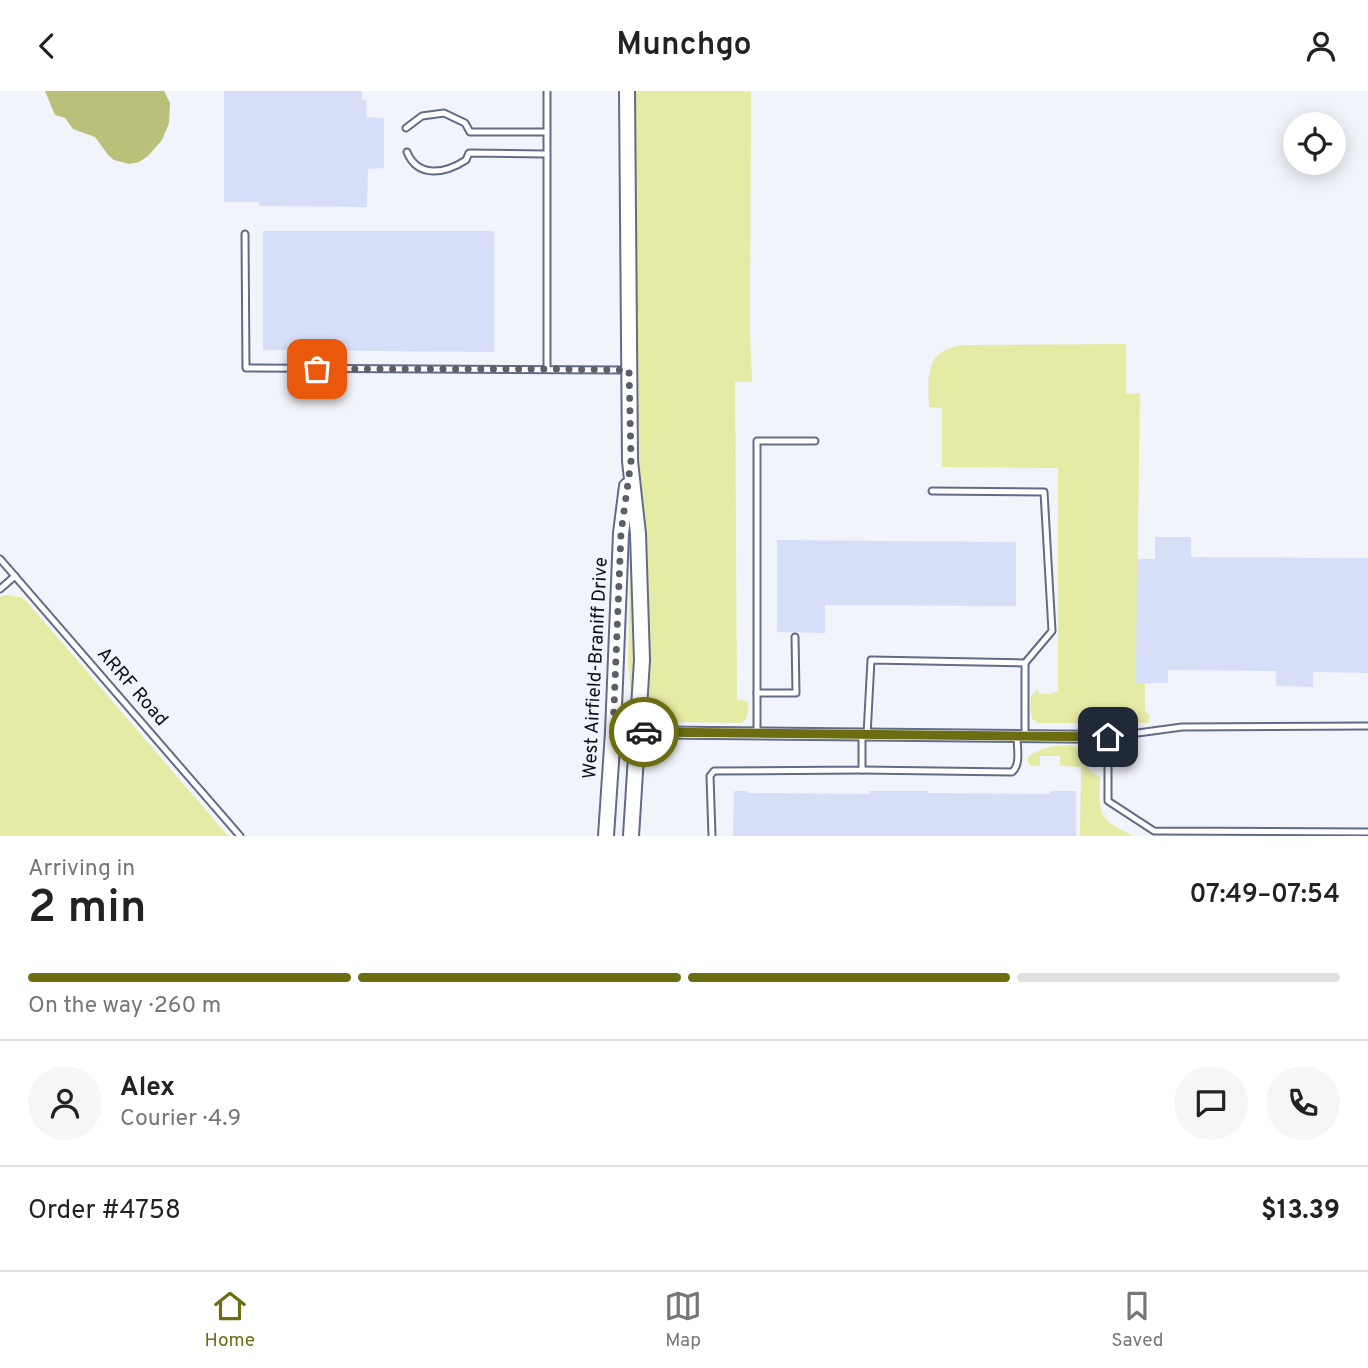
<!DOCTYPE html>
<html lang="en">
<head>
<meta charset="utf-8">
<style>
	body { margin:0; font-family:Overpass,sans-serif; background:#f6f6f6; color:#222; height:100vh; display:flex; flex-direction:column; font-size:26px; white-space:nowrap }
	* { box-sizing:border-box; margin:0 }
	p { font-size:23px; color:#767676 }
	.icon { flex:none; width:38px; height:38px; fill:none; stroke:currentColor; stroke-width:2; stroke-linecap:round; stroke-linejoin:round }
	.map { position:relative; height:745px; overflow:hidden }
	.details { display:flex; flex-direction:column; background:#fff; flex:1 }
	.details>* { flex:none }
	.fabs { position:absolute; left:1283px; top:21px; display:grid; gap:14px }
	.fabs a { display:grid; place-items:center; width:63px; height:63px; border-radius:50%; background:#fff; box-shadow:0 4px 18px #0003; font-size:35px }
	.pin { position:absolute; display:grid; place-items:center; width:60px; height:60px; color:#fff; margin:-30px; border-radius:14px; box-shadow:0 4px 10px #0006 }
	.courier { position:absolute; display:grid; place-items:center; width:70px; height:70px; margin:-35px; border:5px solid #6b6d10; border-radius:50%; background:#fff; color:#222; box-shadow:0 2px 9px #0007 }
	.head em { font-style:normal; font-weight:600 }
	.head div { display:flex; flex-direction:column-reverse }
	.head { display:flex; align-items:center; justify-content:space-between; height:119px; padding:0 28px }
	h1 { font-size:46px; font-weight:600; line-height:52px }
	.bar { display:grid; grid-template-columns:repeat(4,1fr); gap:10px 7px; align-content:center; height:84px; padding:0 28px }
	.bar i { height:9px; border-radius:5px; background:#e0e0e0 }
	.bar .selected { background:#6b6d10 }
	.bar p { grid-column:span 4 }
	.line { display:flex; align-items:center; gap:18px; padding:0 28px; border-top:2px solid #e0e0e0 }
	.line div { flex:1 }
	.round { display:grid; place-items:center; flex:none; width:74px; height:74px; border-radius:37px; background:#f6f6f6 }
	header { display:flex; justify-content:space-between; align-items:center; height:91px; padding:0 28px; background:#fff; font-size:32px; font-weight:600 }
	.tab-bar { display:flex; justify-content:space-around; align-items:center; height:98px; border-top:2px solid #e0e0e0; background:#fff; font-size:19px; color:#767676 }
	.tab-bar a { display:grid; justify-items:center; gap:4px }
	.tab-bar .selected { color:#6b6d10 }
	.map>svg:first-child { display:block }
	.green { fill:#e5eaa5 }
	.water { fill:#babf79 }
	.building { fill:#d6def8 }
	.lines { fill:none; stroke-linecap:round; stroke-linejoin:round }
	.service-casing { stroke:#626b88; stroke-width:9 }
	.minor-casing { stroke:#626b88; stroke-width:14 }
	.tertiary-casing { stroke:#626b88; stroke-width:18 }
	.service { stroke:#fff; stroke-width:5 }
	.minor { stroke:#fff; stroke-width:10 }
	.tertiary { stroke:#fff; stroke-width:14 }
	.done { stroke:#5c5f69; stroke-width:7; stroke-dasharray:0 12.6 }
	.route { stroke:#6b6d10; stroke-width:9 }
	.labels { text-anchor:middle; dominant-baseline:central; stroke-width:5; stroke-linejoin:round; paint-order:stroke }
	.street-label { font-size:19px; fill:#0b0f1a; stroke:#f2f4fb }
</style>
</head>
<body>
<header><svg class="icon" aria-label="back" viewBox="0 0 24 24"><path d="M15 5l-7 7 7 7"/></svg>Munchgo<svg class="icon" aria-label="person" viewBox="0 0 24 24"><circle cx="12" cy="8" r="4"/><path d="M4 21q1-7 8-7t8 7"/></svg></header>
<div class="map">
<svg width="1368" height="745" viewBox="0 0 1368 745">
	<rect width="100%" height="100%" fill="#f2f4fb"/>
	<!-- green -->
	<g class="green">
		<path d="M636 0H751L750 240 752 291H735L737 609 748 610C748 619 750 627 741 632L667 631 655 628 645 623 636 615 631 604 628 571 634 307Z"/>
		<path d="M1126 253V303L1140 302 1136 592H1145V620L1150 625 1148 632H1038L1032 628 1030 616 1031 605 1038 598 1039 603H1050L1058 600V377L942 376V317L929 316C928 283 925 258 965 254Z"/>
		<path d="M6 504 21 506 27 511 228 745H0V506Z"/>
		<path d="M1071 654 1079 658C1085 672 1085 678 1100 686 1100 703 1095 723 1113 734 1119 738 1126 741 1133 745H1080L1081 676 1060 675V665H1040V675H1032L1028 672V666C1041 656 1055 654 1071 654Z"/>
	</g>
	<!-- water -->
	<path class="water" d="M45 0H164L170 12 169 32 162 49 148 65 139 71 129 73 114 69 108 64 95 46 73 38 65 27 55 24Z"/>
	<!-- building -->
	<g class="building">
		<path d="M224 0H362V9H366L367 26 384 27V77L368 78 367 116 259 115 258 111H224Z"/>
		<path d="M263 140H494V261L263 259Z"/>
		<path d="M1155 446H1191V466L1368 467V582L1313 581V596L1276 595V580L1168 579V592H1136L1137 468H1155Z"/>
		<path d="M777 449 1016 451V515L825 514V542L777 541Z"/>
		<path d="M734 700H747V702L869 703V700H928V702L1050 703V700H1076V745H733Z"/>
	</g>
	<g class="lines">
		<!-- service casing -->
		<g class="service-casing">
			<g id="service">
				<path d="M406 37 422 25 444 22 465 32 470 41H546"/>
				<path d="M407 61C418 88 446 82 466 69L469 62 546 63"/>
				<path d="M245 143 246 277 626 279"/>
				<path d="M547 278V0"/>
				<path d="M932 400 1044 401 1052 540 1025 572"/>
				<path d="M0 468 240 745"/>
				<path d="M0 498 15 485"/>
				<path d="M757 602H796L795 546"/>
				<path d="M1368 635 1182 636 1108 646V710L1154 740 1368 741"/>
				<path d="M757 643V350H815"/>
				<path d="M867 644 871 569 1025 572V644"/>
				<path d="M862 679 1012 681C1021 674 1017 657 1017 645"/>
				<path d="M712 745 710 685 714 680 862 679V644"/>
			</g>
		</g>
		<!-- minor casing -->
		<g class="minor-casing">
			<path id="minor" d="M613 641 1108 646"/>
		</g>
		<!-- tertiary casing -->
		<g class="tertiary-casing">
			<g id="tertiary">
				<path d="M627 0 630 370 638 443 642 569 631 745"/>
				<path d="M606 745 613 641 621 442 627 395"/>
			</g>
		</g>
		<!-- service -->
		<use href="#service" class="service"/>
		<!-- minor -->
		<use href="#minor" class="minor"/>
		<!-- tertiary -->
		<use href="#tertiary" class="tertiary"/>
	</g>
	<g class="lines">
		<!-- done -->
		<path class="done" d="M317 278H547L629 279 631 370 621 442 613 641H644"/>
		<!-- route -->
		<path class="route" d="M644 641 1108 646"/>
	</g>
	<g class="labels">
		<!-- street labels -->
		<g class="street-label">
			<text transform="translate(596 577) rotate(-87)">West Airfield-Braniff Drive</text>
			<text transform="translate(132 596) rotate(49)">ARRF Road</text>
		</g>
	</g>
</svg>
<div class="fabs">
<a><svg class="icon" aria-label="locate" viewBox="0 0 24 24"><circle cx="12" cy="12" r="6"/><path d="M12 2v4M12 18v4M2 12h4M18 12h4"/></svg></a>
</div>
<div class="pin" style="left:317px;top:278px;background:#ea580c"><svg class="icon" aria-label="bag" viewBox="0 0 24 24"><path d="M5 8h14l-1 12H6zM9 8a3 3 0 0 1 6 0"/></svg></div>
<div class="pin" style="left:1108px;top:646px;background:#1f2937"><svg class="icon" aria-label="home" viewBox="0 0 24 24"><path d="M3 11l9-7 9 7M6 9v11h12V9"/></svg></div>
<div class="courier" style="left:644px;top:641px"><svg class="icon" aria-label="car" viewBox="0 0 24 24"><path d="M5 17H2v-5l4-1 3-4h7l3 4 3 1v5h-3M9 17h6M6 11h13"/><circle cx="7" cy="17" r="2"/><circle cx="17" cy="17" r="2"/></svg></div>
</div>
<section class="details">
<div class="head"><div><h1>2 min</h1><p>Arriving in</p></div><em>07:49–07:54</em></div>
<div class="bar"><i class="selected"></i><i class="selected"></i><i class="selected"></i><i></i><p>On the way · 260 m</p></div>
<div class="line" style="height:126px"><a class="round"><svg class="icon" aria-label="person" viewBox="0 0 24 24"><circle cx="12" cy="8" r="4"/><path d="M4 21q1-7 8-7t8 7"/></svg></a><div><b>Alex</b><p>Courier · 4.9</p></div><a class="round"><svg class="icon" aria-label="chat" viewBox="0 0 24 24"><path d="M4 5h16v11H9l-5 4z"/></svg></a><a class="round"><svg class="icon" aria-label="phone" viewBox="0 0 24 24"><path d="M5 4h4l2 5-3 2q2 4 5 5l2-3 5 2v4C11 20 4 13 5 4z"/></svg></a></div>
<div class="line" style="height:91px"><div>Order #4758</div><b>$13.39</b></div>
</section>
<nav class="tab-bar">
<a class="selected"><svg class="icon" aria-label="home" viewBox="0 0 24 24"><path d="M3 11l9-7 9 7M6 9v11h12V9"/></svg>Home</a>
<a><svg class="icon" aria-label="map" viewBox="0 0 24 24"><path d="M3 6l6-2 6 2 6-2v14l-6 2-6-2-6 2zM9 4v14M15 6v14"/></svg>Map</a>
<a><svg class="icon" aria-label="saved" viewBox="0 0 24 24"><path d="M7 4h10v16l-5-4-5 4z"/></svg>Saved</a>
</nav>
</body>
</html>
